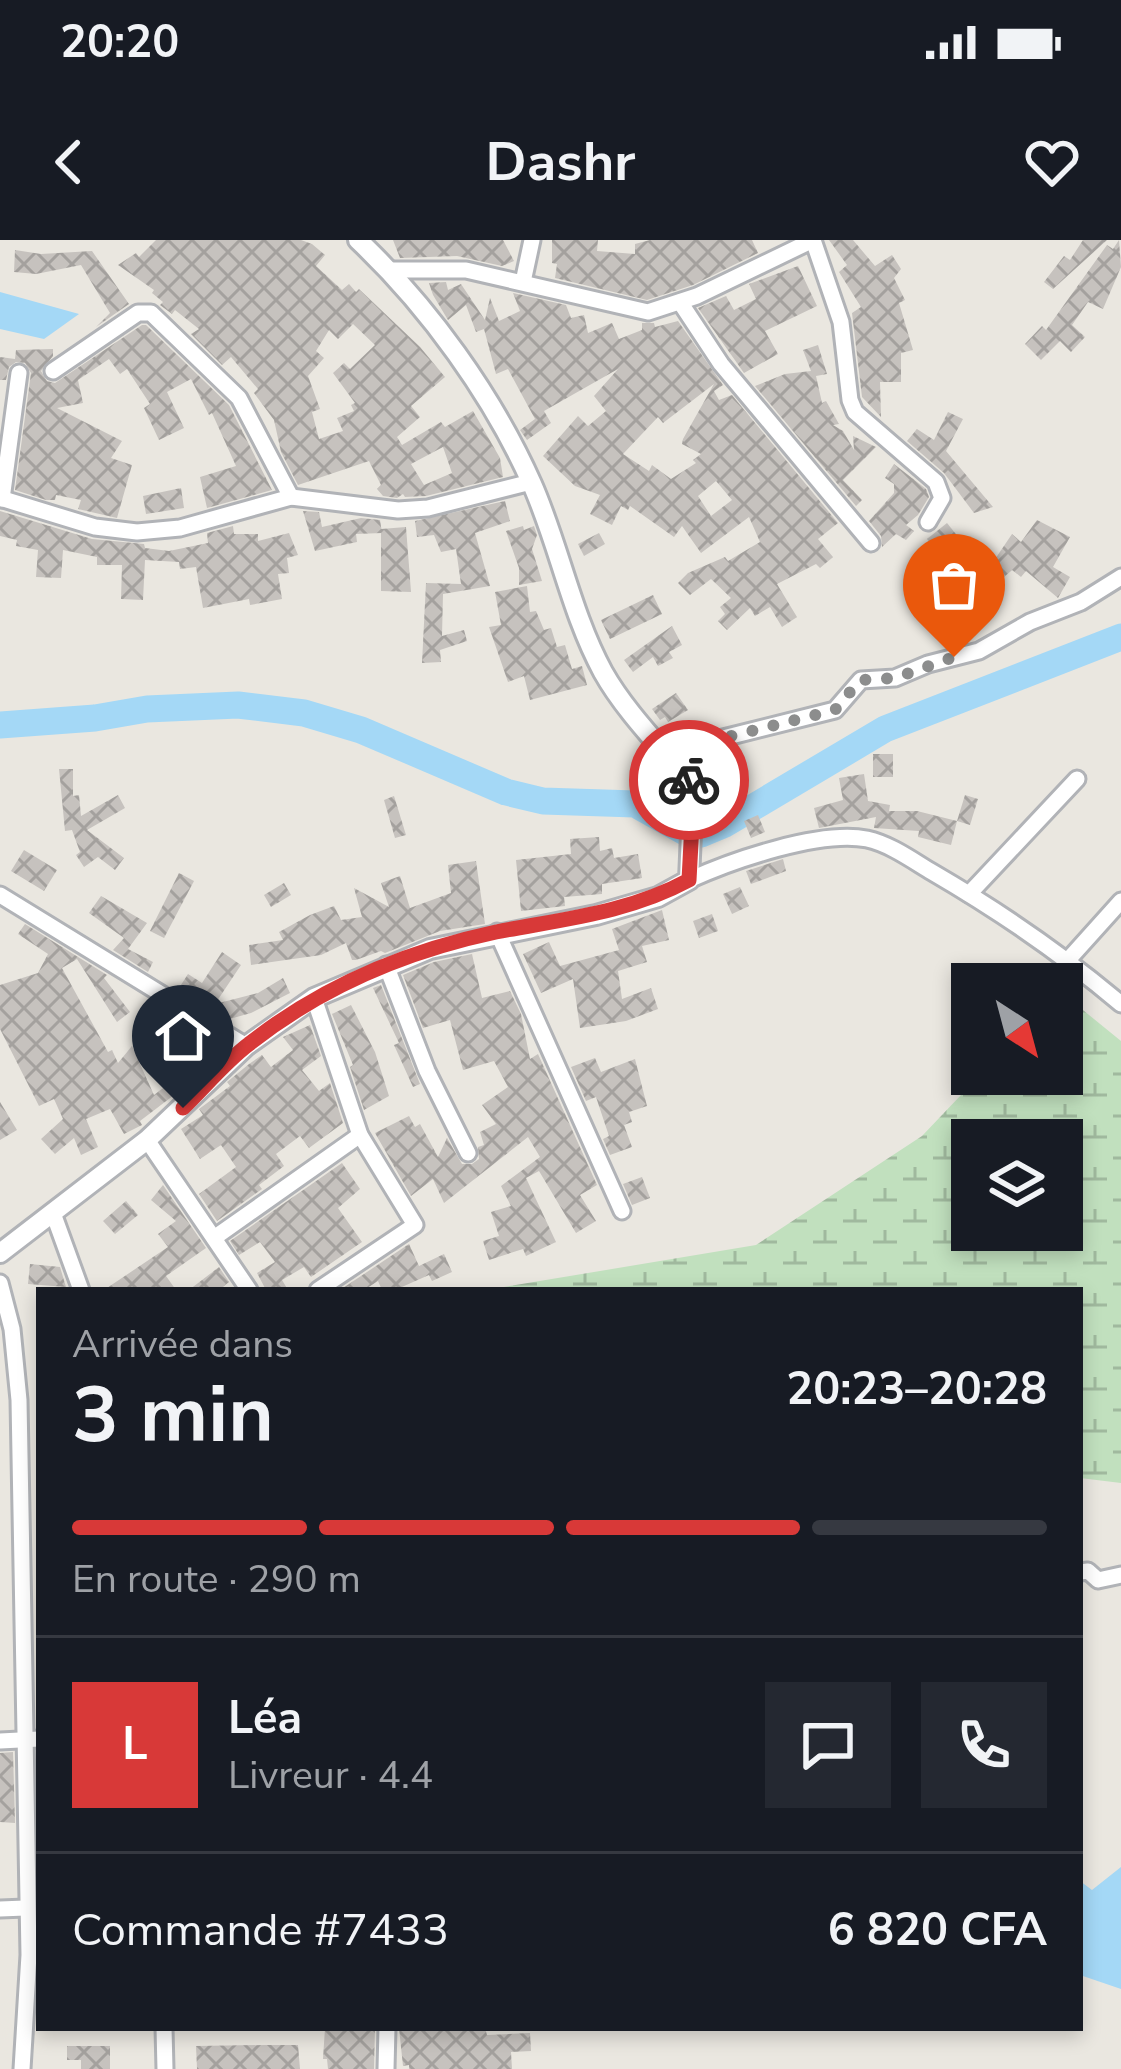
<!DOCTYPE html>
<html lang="fr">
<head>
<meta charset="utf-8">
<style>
	body { margin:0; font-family:"Nunito Sans",sans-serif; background:#242831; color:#f1f3f6; height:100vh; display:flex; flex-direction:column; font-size:45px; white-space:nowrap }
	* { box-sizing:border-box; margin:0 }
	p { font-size:39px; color:#9ea1a6 }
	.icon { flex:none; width:66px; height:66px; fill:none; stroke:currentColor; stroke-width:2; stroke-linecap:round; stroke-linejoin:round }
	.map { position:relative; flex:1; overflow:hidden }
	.details { position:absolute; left:36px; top:1047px; width:1047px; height:744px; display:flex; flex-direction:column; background:#171b24; border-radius:0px; box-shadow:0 6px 18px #0003 }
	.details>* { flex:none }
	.needle { width:78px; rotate:144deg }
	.buttons { position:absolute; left:951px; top:723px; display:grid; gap:24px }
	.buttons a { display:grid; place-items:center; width:132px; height:132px; border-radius:0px; background:#171b24; box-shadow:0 6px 18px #0003; font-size:60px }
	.pin { position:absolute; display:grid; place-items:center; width:102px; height:102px; color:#fff; margin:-123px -51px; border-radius:50% 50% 50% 0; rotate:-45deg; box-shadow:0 0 12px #0007 }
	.pin .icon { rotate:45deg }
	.courier { position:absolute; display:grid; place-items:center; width:120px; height:120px; margin:-60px; border:9px solid #d83938; border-radius:50%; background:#fff; color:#222; box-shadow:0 3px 15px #0007 }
	.overview em { font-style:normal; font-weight:700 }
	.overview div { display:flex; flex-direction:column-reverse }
	.overview { display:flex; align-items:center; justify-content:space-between; height:204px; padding:0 36px }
	h1 { font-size:78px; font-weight:700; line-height:90px }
	.bar { display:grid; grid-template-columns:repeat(4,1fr); gap:18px 12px; align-content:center; height:144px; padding:0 36px }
	.bar i { height:15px; border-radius:9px; background:#363941 }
	.bar .on { background:#d83938 }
	.bar p { grid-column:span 4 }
	.line { display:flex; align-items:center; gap:30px; padding:0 36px; border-top:3px solid #363941 }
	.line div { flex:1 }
	.round { display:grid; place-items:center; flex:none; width:126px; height:126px; border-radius:0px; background:#242831 }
	.status { display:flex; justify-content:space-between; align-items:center; height:84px; padding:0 60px; background:#171b24; direction:ltr }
	.status svg { height:33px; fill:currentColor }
	header { display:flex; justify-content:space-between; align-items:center; height:156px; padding:0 36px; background:#171b24; font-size:54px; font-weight:700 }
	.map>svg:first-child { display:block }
	.wetland { fill:url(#wetland-marsh); fill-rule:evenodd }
	.water { fill:#a4d8f6 }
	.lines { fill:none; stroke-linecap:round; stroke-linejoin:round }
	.river { stroke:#a4d8f6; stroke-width:27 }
	.building { fill:url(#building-cross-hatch); fill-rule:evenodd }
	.minor-casing { stroke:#b1b3b7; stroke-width:21 }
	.tertiary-casing { stroke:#b1b3b7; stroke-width:24 }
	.minor { stroke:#fff; stroke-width:15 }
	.tertiary { stroke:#fff; stroke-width:18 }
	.done { stroke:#8c8d8d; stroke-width:12; stroke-dasharray:0 21.6 }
	.route { stroke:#d83938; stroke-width:15 }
</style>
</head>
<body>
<div class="status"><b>20:20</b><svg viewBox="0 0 49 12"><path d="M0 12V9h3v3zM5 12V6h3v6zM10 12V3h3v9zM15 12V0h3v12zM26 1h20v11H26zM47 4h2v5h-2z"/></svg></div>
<header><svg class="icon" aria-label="back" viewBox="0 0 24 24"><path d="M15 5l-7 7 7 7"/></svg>Dashr<svg class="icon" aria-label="heart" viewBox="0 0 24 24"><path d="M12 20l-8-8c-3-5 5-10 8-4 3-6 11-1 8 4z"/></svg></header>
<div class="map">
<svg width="1121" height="1829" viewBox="0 0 1121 1829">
	<defs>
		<pattern id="wetland-marsh" width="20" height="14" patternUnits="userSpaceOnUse" patternTransform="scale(3)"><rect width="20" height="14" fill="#c1e0be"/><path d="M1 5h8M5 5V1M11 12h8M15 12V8" fill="none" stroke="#a0b99e"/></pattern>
		<pattern id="building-cross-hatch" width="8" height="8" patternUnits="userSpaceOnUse" patternTransform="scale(3)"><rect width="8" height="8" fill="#c6c2be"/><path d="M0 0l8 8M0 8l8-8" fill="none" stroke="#a4a19e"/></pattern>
	</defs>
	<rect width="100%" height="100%" fill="#eae7e0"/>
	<!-- wetland -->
	<path class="wetland" d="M1062 753 1121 801V1243L1080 1238V1050H486L756 1005 922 896 981 834H1062ZM972 900H1062V990H972Z"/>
	<!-- water -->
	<g class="water">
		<path d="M0 52 79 74 44 99 0 89Z"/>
		<path d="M1121 1627V1749L1080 1735V1641L1092 1650Z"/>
	</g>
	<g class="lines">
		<!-- river -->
		<path class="river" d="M0 485 95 478 147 469 238 465 304 473 361 490 506 552 543 561 635 564 685 592 701 594 725 584 885 489 1121 397"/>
	</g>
	<!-- building -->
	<g class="building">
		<path d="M156 0H301L312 4 325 15 316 26 342 50 349 44 356 52 359 49 420 107 445 137 411 166 420 177 397 197 402 205 441 182 445 187 473 171 500 218 503 237 426 256 405 257 403 254 397 258 383 256 377 249 381 245 369 221 298 245 281 212 274 180 254 153 258 149 231 117 222 125 191 94 199 89 175 70 172 74 160 65 163 62 152 53 154 50 118 25 136 13 139 17ZM353 84 375 105 350 129 344 123 333 133 355 163 351 165 354 171 337 178 343 191 319 199 312 172 320 169 308 136 324 118 316 111 329 90 338 99ZM443 207 452 233 424 245 411 224Z"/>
		<path d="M393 0H503L514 21 502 26 457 16 400 18Z"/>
		<path d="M552 0H598L597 11 635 14V4L650 0H752L758 13 693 45 647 60 555 38 557 24 552 23Z"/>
		<path d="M829 0H853L875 26 892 15 901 29 894 38 905 60 899 63 913 110 901 113V142H880L881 177 862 157 852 73 861 67 839 32 847 25Z"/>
		<path d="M1083 0H1107L1053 49 1044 42 1064 16 1070 20Z"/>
		<path d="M1119 0 1121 27 1103 69 1088 62 1072 85 1085 97 1071 112 1060 101 1041 120 1025 104 1042 86 1046 90 1107 5 1113 9Z"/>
		<path d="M15 10 41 14 92 11 129 64 96 87 110 73 81 25 36 34 14 32Z"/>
		<path d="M798 26 817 66 765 91 778 114 744 133 698 68 726 56 734 70 756 59 749 44Z"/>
		<path d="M446 42 448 50 461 44 485 80 490 58 499 81 520 71 513 53 566 65 571 78 584 75 588 93 612 83 619 99 642 90V83H654L655 87 678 81 723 145 714 151 719 160 732 155 838 283 818 299 833 317 820 328 816 324 777 344 797 377 782 387 770 367 755 376 750 368 727 390 718 381 725 374 720 367 731 358 711 339 690 355 678 343 688 333 725 317 728 321 760 302 749 277 701 313 682 286 674 297 630 266 628 270 621 266 612 285 590 274 600 255 575 246 543 216 578 176 588 186 606 171 594 156 618 129 544 171 551 183 527 200 520 190 535 179 508 129 496 134 484 89 476 92 466 65 448 80 433 55 429 43ZM714 144 683 199 682 204 701 214 693 220 696 223 671 239 652 225 649 231 623 214 658 177 663 183ZM716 241 732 260 711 276 698 256Z"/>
		<path d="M142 85H146L229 165 272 250 207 268 200 237 236 226 212 173 209 175 191 139 167 152 184 188 159 200 144 168 150 164 127 129 120 134 109 119 78 140 83 163 57 168 122 201 111 218 132 225 117 278 78 269 81 260 56 255 55 260H46L15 250 31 133 25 123 16 122 9 127 6 140H0V117L15 119 16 110 53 109V116L41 131 47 141 55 143Z"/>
		<path d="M818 105 827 134 816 136 822 163 826 161 839 184 833 185 843 191 854 210 853 196 876 207 843 240 862 260 856 266 755 146 785 134 811 131 803 110Z"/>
		<path d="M948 172 963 179 946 211 993 267 974 273 944 233 907 201 917 189 934 200Z"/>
		<path d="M894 224 926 249 929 257 918 275 906 285 914 291 906 300 896 294 882 307 881 296 869 281 894 253V244L885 238Z"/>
		<path d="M181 248 184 268 146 274 143 256Z"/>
		<path d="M505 261 510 281 475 293 490 346 443 354 442 396 464 390 467 401 440 410 441 422 422 423 426 343 461 344 456 309 441 312 434 295 417 297 415 281Z"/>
		<path d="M0 271 92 299 144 304 145 308 169 311 208 303 207 293 233 286 234 294H258V301L289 293 298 315 287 318 289 333 278 334 282 359 250 365 249 359 203 368 196 327 180 329 179 322 145 320 143 360 121 359 122 325H97V317L63 310 61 338 36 337 38 310 16 306 17 300 0 296Z"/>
		<path d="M303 271 319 272 322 287 361 278 380 280 382 293 356 294 357 302 315 311Z"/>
		<path d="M1037 280 1070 297 1053 327 1070 337 1058 358 1026 331 1021 337 1012 330 979 359 965 344 984 327 987 331 1012 294 1021 302Z"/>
		<path d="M947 283 967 308 948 326 927 299Z"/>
		<path d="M523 286 524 290 534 286 537 295 532 309 542 341 519 345V328L506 291Z"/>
		<path d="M406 287 411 352 381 351V289Z"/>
		<path d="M599 293 605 304 584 316 578 304Z"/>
		<path d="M527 346 530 372 536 371 544 390 551 388 557 407 565 405 572 429 582 426 587 445 530 460 524 436 508 442 489 387 501 385 495 352Z"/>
		<path d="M653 355 662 374 610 399 601 380Z"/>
		<path d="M672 386 682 405 669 412 673 418 658 426 653 417 633 432 624 420Z"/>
		<path d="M676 453 688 470 668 482 665 477 660 480 652 469Z"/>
		<rect x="873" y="514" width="20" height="23"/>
		<path d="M59 529H73V556L79 555 81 576 118 555 125 568 87 590 124 618 115 630 98 617 84 627 76 615 80 612 72 590 65 591Z"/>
		<path d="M864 534 868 561 890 565 889 571H917L957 581 951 605 918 597 919 591 874 588 876 577 819 588 814 568 843 560 839 538Z"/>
		<path d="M965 555 978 559 970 585 957 581Z"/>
		<path d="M394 556 406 595 395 598 384 560Z"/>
		<path d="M758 575 765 592 751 598 744 581Z"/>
		<path d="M599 597 600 611 612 608 614 618 638 614 642 638 602 644V654L564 657 565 666 521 671 516 620 571 614 570 599Z"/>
		<path d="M24 610 57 630 44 651 11 631Z"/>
		<path d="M783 619 786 631 751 644 746 631Z"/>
		<path d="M476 621 485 684 440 691 385 713 381 711 356 720H352L346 703 321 715 251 725 249 705 283 700 279 692 310 675 334 666 341 680 362 677 354 648 389 667 381 643 400 636 410 668 451 653 448 625Z"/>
		<path d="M179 633 194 641 164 698 150 691Z"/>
		<path d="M284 643 291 655 271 667 264 655Z"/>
		<path d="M740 647 749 666 732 674 723 654Z"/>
		<path d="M101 656 147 683 128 709 153 722 148 732 113 710 124 698 89 673Z"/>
		<path d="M662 670 669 700 642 706 647 722 618 731 622 759 651 748 658 769 626 781 580 788 573 739 541 753 523 714 549 702 560 726 619 710 612 689Z"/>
		<path d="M712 674 718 691 699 698 693 681Z"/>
		<path d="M25 684 107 735 104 738 130 772 117 782 77 719 62 728 108 812 112 810 118 823 132 806 154 855 171 842 178 852 140 881 142 885 124 894 110 869 86 879 98 907 81 915 74 898 55 914 41 899 63 879 54 859 39 866 0 789V745L38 733 48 714 18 694Z"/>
		<path d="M222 712 241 725 215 764 258 753 283 738 290 753 251 773 226 780 210 770 213 765 179 748 188 734 202 743Z"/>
		<path d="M472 714 482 758 510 751 521 774 530 819 538 814 597 945 580 955 596 981 576 993 539 931 526 938 556 1002 526 1016 523 1009 489 1020 483 1001 499 996 491 972 511 966 501 946 540 917 528 897 444 963 433 939 411 956 375 893 409 876 415 887 420 884 438 917 447 898 462 924H472L479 919 478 907 484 905 480 892 496 884 482 865 508 847 494 821 463 830 450 780 423 788 403 735 434 722Z"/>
		<path d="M381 745 420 844 413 847 394 805 399 803 373 748Z"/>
		<path d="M351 765 375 812 389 856 364 870 350 827 353 825 332 774Z"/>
		<path d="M310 785 321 816 302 830 319 851 330 843 343 883 309 908 300 896 276 914 284 926 259 945 262 949 217 981 199 954 236 927 221 905 200 919 181 889 203 875 199 869 230 846 227 842 249 824 262 815 271 827 293 810 283 797Z"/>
		<path d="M138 787 179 818 171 827 132 794Z"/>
		<path d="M204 794 220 804 207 818 193 806Z"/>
		<path d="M595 818 601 832 635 819 647 866 629 872 632 882 624 885 632 907 610 915 603 899 609 896 596 857 586 861 571 827Z"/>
		<path d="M0 862 17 890 0 900Z"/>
		<path d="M342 923 360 949 338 968 362 1002 311 1037 304 1027 282 1040 288 1050H266L257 1033 275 1022 260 1002 239 1015 230 1001Z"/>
		<path d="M642 937 650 958 632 965 623 944Z"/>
		<path d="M163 945 206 1008 166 1036 176 1050H104L168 1007 158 994 176 981 151 960Z"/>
		<path d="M126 961 138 975 115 994 103 981Z"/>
		<path d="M409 1004 419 1026 444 1014 452 1032 432 1041 429 1035 395 1050H382L378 1041 364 1050H340Z"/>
		<path d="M30 1024 60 1027 66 1047 28 1044Z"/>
		<path d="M219 1027 229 1042 219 1050H189Z"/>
		<path d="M13 1512 15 1583 0 1582V1513Z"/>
		<path d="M325 1788H375L374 1829H328L327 1819H323Z"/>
		<path d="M399 1788H485L487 1795 530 1793 531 1811 511 1812 512 1829H409V1825L403 1826Z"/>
		<path d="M264 1805H298L300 1829H197L196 1806Z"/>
		<path d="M67 1806H110V1829H81V1820H67Z"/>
	</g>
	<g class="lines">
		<!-- minor casing -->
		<g class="minor-casing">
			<g id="minor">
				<path d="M813 0 841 82 850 160 855 172 936 242 942 258 928 282"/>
				<path d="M390 30H466L648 72 697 56 813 0"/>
				<path d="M523 42 532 0"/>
				<path d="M680 62 721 124 871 303"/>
				<path d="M53 131 138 73H151L239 158 291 257"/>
				<path d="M0 258 95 287 137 292 180 288 291 257 398 270 428 268 531 242"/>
				<path d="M2 259 19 133"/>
				<path d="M675 523 723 498 835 470 861 440 895 438 928 424 979 411 1030 382 1081 362 1121 337"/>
				<path d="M689 640C733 620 820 590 867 599 890 604 912 620 932 632 999 671 1062 714 1121 764"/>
				<path d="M969 654 1077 539"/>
				<path d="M0 655 246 806"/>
				<path d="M497 692 622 971"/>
				<path d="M1068 720 1121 661"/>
				<path d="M386 725 427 831 468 913"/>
				<path d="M314 758 360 895 415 985 318 1050"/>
				<path d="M147 900 249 1050"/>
				<path d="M53 973 81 1050"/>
				<path d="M214 998 360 895"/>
				<path d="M0 1043 12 1089 19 1160 29 1715 22 1829"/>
				<path d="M1080 1332 1088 1331 1098 1340 1121 1335"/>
				<path d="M0 1501 39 1499"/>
				<path d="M0 1669 25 1668"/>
				<path d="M164 1788 165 1829"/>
				<path d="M386 1829 387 1788"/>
			</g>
		</g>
		<!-- tertiary casing -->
		<g class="tertiary-casing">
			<path id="tertiary" d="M0 1013 147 900 246 806 314 758 430 709 596 675 658 657 689 640 693 546C664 510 626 473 603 432 571 373 559 305 532 244 493 156 428 66 358 0"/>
		</g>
		<!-- minor -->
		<use href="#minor" class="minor"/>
		<!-- tertiary -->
		<use href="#tertiary" class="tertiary"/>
	</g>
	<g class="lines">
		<!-- done -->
		<path class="done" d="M689 540 674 523 723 498 835 470 860 440 895 438 954 417"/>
		<!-- route -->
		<path class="route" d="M183 868C205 847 225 822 249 804 321 747 407 711 496 692 563 679 628 673 689 640L694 546 689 540"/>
	</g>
</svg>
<div class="buttons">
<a><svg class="needle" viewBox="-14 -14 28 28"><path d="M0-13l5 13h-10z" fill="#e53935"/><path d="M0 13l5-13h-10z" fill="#9ea1a6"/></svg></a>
<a><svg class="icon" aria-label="layers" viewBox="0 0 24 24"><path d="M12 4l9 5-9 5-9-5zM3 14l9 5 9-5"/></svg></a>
</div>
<div class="pin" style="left:954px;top:417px;background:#ea580c"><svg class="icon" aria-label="bag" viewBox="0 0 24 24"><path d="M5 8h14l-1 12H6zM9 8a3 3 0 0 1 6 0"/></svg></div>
<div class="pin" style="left:183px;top:868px;background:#1f2937"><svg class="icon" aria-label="home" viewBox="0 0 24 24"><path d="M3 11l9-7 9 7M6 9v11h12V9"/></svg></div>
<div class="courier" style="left:689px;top:540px"><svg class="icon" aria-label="bike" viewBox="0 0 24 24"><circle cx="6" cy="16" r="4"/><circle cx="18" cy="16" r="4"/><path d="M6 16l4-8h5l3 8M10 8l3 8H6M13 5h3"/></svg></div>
<section class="details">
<div class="overview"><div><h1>3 min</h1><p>Arrivée dans</p></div><em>20:23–20:28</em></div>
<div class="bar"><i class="on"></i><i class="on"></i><i class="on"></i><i></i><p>En route · 290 m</p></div>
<div class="line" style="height:216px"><b class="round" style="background:#d83938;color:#fff">L</b><div><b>Léa</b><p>Livreur · 4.4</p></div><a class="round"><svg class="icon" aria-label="chat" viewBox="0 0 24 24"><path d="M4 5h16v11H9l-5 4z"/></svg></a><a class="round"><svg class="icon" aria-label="phone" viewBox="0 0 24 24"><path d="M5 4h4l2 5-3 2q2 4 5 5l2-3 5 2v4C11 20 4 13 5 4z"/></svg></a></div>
<div class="line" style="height:156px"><div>Commande #7433</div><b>6 820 CFA</b></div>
</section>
</div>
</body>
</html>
